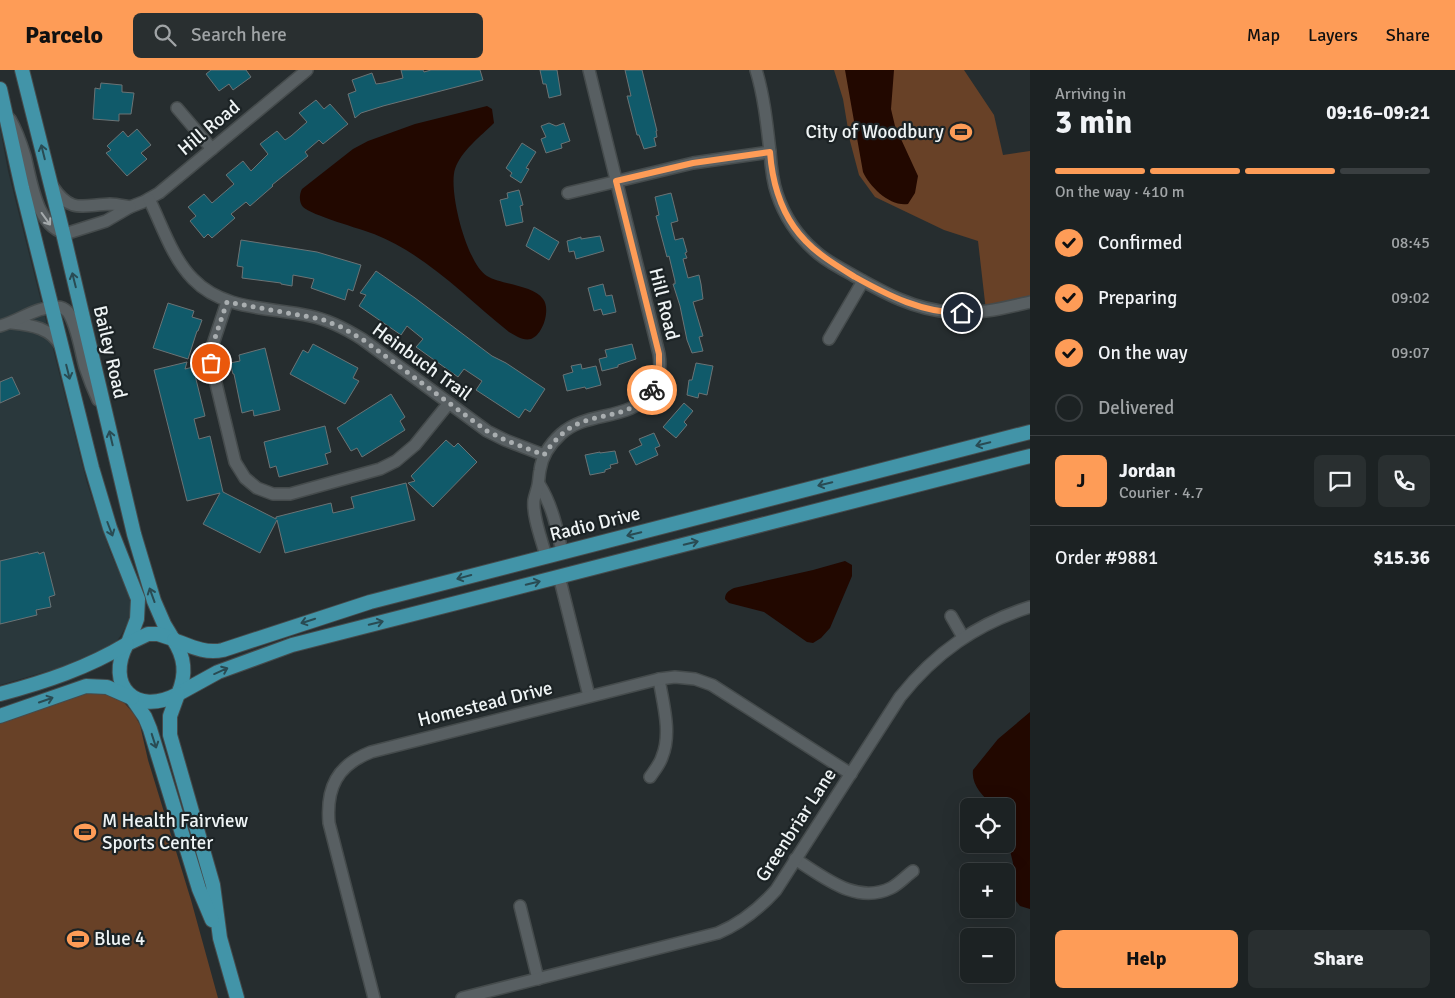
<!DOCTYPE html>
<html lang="en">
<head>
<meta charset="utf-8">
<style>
	body { margin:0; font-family:Signika,sans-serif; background:#292f30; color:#f1f3f6; height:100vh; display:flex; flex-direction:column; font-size:19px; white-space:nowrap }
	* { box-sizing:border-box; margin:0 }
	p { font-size:16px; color:#a0a4a6 }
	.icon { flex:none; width:28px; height:28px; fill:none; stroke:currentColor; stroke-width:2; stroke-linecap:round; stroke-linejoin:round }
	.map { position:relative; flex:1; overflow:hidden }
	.panel { display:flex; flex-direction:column; background:#1c2223; width:425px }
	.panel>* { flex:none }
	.controls { position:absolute; left:960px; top:728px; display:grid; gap:10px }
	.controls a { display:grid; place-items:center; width:55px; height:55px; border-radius:8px; background:#1c2223; box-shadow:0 5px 20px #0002,0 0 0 1px #3a3f41; font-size:25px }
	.pin { position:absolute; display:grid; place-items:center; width:42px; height:42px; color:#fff; margin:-21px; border:2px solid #fff; border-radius:50%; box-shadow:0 1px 5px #0007 }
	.courier { position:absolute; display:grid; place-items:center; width:50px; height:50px; margin:-25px; border:4px solid #fe9c57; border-radius:50%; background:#fff; color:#222; box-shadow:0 1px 6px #0007 }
	.overview em { font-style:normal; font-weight:700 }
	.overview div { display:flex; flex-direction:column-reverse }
	.overview { display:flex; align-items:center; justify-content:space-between; height:85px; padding:0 25px }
	h1 { font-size:32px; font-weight:700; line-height:38px }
	.bar { display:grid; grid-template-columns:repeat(4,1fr); gap:8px 5px; align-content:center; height:60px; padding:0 25px }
	.bar i { height:6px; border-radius:4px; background:#3a3f41 }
	.bar .current { background:#fe9c57 }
	.bar p { grid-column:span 4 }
	.line { display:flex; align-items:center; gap:12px; padding:0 25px; border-top:1px solid #3a3f41 }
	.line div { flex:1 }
	.round { display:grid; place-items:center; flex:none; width:52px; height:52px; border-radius:8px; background:#292f30 }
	ol { padding:0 25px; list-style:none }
	li { display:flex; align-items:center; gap:15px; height:55px }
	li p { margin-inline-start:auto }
	li .icon { padding:5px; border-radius:50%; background:#fe9c57; color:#111; stroke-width:4 }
	li:last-child { color:#a0a4a6 }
	li i { width:28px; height:28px; border:2px solid #3a3f41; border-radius:50% }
	.primary-button { display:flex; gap:10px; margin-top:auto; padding:10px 25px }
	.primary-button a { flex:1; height:58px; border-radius:8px; background:#fe9c57; color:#111; font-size:20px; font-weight:700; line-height:58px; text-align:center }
	.primary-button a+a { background:#292f30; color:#f1f3f6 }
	header { display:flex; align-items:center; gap:30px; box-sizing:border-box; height:70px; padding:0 25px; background:#fe9c57; color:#111 }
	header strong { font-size:24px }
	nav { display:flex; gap:28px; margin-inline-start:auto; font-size:18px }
	.search { width:350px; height:45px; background:#292f30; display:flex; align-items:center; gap:12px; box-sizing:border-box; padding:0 18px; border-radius:8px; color:#a0a4a6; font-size:19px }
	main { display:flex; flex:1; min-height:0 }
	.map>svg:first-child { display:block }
	.built { fill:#2a383c }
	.green { fill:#684127 }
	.water { fill:#220800 }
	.building { fill:#105a6a; stroke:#6b7375 }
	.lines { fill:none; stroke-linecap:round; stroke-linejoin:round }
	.minor-casing { stroke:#454b4c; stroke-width:14 }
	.major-casing { stroke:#454b4c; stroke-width:16 }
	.minor { stroke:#585f62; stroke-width:11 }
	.major { stroke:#4294a8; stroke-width:14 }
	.oneway { stroke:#294b53 }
	.oneway2 { stroke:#a4aaac }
	.done { stroke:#a9aeb0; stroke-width:5; stroke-dasharray:0 9 }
	.route { stroke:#fe9c57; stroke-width:6 }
	.labels { text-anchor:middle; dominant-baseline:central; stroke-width:4.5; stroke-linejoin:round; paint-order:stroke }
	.street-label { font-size:19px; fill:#eff4f5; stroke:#1c2325 }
	.poi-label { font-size:19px; fill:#eff4f5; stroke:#1c2325; text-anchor:start }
</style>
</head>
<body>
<header>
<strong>Parcelo</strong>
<div class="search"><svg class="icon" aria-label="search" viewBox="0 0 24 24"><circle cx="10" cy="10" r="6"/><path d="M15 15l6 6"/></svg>Search here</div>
<nav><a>Map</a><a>Layers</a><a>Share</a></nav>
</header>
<main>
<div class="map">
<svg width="1030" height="928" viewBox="0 0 1030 928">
	<rect width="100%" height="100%" fill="#262d2f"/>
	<!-- built -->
	<path class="built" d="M0 58 8 101 87 413 110 482 129 525 131 537 130 549 121 565 116 572 101 582 79 592 0 615Z"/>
	<!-- green -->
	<g class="green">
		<path d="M834 0H964L994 45 1003 85 1030 81V232L986 241 978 171 944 160 875 127 859 105 850 71 843 29Z"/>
		<path d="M78 618 113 620 134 644 140 655 148 690 191 830 218 928H0V646Z"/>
	</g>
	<!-- water -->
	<g class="water">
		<path d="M845 0H894L891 39 895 56 918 106 915 123 908 134C890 137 870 117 863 102Z"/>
		<path d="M487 36 492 39 494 53C481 66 461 81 455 99 448 121 467 194 487 206 502 215 533 215 543 229 551 239 543 265 531 269 523 271 516 266 509 262 465 227 427 185 374 164 361 159 311 145 303 137 299 132 299 125 302 119L353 79 368 71 415 54Z"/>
		<path d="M845 491 852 495V506L830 558 821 568 813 573 807 572 764 542 729 533 725 529C725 523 728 521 734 518L813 500Z"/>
		<path d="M1030 642V839L1020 836 1016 831 1013 793 1006 764V736H993C983 726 971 715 973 700L998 669Z"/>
	</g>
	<!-- building -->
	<g class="building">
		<path d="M211 0H246L251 7 233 20 229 14 219 21 206 4Z"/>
		<path d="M401 0H423L424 2 431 0H480L483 10 383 36 361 43 355 48 348 24 356 21 352 10 372 3 376 14 383 13 403 8Z"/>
		<path d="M540 0H557L561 25 549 28 546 14H543Z"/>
		<path d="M625 0H642L657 61H656L657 67 654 68 656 76 644 79 639 65H637L627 26H631Z"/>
		<path d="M101 13 122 15V22L134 23 131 44H119V51L93 49 95 18 100 19Z"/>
		<path d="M316 30 324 39 330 34 348 54 323 74 319 70 305 82 308 86 272 115 273 116 250 136 246 132 231 144 235 148 212 168 208 164 204 168 190 151 196 146 188 137 204 124 212 133 234 114 226 105 243 91 251 101 268 84 260 74 277 61 285 70 291 66 307 52 299 43Z"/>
		<path d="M549 53 556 56 564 53 570 71 561 74 562 78 546 83 541 69 546 67 541 56Z"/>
		<path d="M137 59 151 75 141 83 147 89 127 106 106 83 111 80 107 76 123 61 128 67Z"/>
		<path d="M522 73 536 82 526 98 529 99 521 113 510 106 512 103 506 98Z"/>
		<path d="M519 120 523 135 520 136 523 152 506 156 500 130 508 128 507 123Z"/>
		<path d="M671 123 678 151 671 153 675 170 683 168 687 182 685 183 687 188 683 189 688 208 699 205 701 214 703 229 693 232 703 266 699 267 703 281 692 283 687 270 680 236 673 214H675V211L669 186 667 187 656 146 659 145 655 127Z"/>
		<path d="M534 157 559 172 549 190 526 176Z"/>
		<path d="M600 166 604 181 576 189 574 181 569 182 567 171 581 167V169Z"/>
		<path d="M241 170 317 182 361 195 353 221 348 219 345 230 311 218 314 209 293 205 292 216 281 214V213L242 208 243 197 237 196Z"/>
		<path d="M376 201 415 228 492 286 506 293 545 319 530 342 525 339 519 348 476 320 482 311 464 299 458 307 416 277 423 269 407 256 401 265 359 236 366 225 360 223Z"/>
		<path d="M603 214 606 226 612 225 616 242 603 245 601 239 594 241 588 218Z"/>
		<path d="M168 233 194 241 192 247 202 250 198 261H197L188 289 153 278Z"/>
		<path d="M313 274 358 298 353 308 359 311 345 334 290 304 303 280 308 283Z"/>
		<path d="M632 274 636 289 618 295V297L602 301 599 289 607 287 605 280Z"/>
		<path d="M265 278 280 340 254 346 253 340 242 343 234 304H233L230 293 240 291 239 285Z"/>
		<path d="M187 292 185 299 193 297 205 346 194 349 199 369 210 366 223 422 276 449V447L331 433 333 443 354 438 351 427 406 413 415 450 285 483 277 450 260 483 203 454 220 423 187 431 154 300Z"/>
		<path d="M696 293 713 296 707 325 699 323 698 328 687 325 689 310H692Z"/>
		<path d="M581 294 582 299 596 296 601 315 586 319 585 317 567 321 563 305 573 302 571 296Z"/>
		<path d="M12 307 20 324 0 333V312Z"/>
		<path d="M391 324 405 347 400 351 405 360 362 387 357 378 351 381 337 358Z"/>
		<path d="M684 333 693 341 684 352 687 355 676 368 663 357Z"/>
		<path d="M325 356 331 382 325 384 328 394 279 407 276 396 270 398 264 372Z"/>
		<path d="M654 363 660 376 655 378 658 385 636 395 629 381 642 375 639 369Z"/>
		<path d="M446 370 454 377 458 373 477 392 433 437 408 413 415 411 411 406Z"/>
		<path d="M615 381 618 393 610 395 611 398 605 400V402L590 405 585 385 600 382V383Z"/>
		<path d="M38 482 39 484 44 482 55 525 49 527 51 537 36 540 37 545 0 554V491Z"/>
	</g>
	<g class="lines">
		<!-- minor casing -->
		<g class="minor-casing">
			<g id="minor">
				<path d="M756 0C764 26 767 55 770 82 771 96 772 110 777 124 784 145 797 165 814 180 824 190 837 196 849 203 881 221 913 240 951 242 978 245 1004 238 1030 232"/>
				<path d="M177 38 212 79"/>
				<path d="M10 49C17 61 21 73 25 86 31 109 37 161 68 163L106 151 130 137 143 132 159 123 307 0"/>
				<path d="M53 117C71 144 83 135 110 134 117 134 124 136 130 137"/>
				<path d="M568 123 693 93 770 82"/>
				<path d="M149 129C162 155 172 188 193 209 224 241 270 237 310 246 329 250 346 259 362 269L487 361 505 370 544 385"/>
				<path d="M227 232 212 277V297L235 392 245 408 257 418 273 424H290L380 399 396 391 415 375 449 333"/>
				<path d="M12 253C31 255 52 258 61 277"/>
				<path d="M0 256C19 251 37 236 58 237 62 237 65 239 68 242 78 258 80 280 85 297 89 309 93 319 98 330"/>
				<path d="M829 269 863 211"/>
				<path d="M539 414C552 435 557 458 562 482"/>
				<path d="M546 486C542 471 532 445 534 430 535 425 537 420 538 415 539 410 539 405 540 400 542 386 550 374 561 364 587 340 631 352 652 321 660 309 661 297 659 284L589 0"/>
				<path d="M559 506 589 626"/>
				<path d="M951 546 963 567"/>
				<path d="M650 707C654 701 660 694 662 687 672 663 663 634 659 609"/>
				<path d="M795 789C824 807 856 835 891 818 899 814 906 806 913 801"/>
				<path d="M520 836 538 909"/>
				<path d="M374 928 329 753C326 718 337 695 371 682L659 609 675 607 695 609 712 615 851 704"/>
				<path d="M462 928 718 863C742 853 759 839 776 820L900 627C935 583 976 554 1030 537"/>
			</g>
		</g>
		<!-- major casing -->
		<g class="major-casing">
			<g id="major">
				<path d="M22 0 63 163 134 464 154 531 164 554 173 569"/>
				<path d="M0 19 22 118 92 398 110 458 138 529 137 549 128 573"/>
				<path d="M148 564H158L173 569C185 587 187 604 178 624 135 647 105 615 127 574Z"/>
				<path d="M174 570C190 576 205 584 223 580L370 532 1030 362"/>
				<path d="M0 624C45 612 87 598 127 574"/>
				<path d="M178 624 218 602 292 575 1030 386"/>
				<path d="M178 624 170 646V665L213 815 220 868 237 928"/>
				<path d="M132 628 145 647 150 659 199 819 212 850"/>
				<path d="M0 646 86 616 107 617 132 628"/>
			</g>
		</g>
		<!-- minor -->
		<use href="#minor" class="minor"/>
		<!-- major -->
		<use href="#major" class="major"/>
	</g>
	<!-- one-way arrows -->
	<defs><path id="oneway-shaft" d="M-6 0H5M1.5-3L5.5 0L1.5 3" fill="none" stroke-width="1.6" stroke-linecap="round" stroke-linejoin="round" transform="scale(1.25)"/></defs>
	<g class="oneway">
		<use href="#oneway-shaft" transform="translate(43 82) rotate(-104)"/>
		<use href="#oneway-shaft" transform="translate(74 210) rotate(-104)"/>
		<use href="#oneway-shaft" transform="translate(68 302) rotate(76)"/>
		<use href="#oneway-shaft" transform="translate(111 368) rotate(-103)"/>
		<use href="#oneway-shaft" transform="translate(983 374) rotate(166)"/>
		<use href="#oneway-shaft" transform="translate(825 414) rotate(166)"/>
		<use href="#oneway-shaft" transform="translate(110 459) rotate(69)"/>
		<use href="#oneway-shaft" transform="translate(634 464) rotate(166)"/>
		<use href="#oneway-shaft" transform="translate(691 473) rotate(-14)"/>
		<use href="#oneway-shaft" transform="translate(464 507) rotate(165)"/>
		<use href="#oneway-shaft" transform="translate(533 513) rotate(-14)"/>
		<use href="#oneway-shaft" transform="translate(152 525) rotate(-110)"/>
		<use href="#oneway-shaft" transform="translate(308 551) rotate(162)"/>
		<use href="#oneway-shaft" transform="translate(376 553) rotate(-14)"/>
		<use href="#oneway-shaft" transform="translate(221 601) rotate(-24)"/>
		<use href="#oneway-shaft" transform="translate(46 630) rotate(-19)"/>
		<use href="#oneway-shaft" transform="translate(154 671) rotate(72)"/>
	</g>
	<use class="oneway2" href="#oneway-shaft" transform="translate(46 149) rotate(54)"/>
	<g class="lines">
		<!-- done -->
		<path class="done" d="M211 293 212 277 227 232 321 249 341 257 362 269 487 361 505 370 544 385C552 373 562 362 575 355 602 342 633 348 652 320"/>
		<!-- route -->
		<path class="route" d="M652 320 659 304V284L616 111 693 93 770 82C772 109 778 134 794 157 810 180 832 193 855 207 889 226 923 243 962 243"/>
	</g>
	<!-- icons -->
	<defs>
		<g id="stadium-bare" transform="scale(1.725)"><path d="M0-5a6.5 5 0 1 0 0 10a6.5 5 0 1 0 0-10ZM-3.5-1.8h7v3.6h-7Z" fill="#fe9c57" stroke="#1c2325" stroke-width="2.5" paint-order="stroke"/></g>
	</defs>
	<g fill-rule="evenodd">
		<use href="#stadium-bare" x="961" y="62"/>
		<use href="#stadium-bare" x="85" y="762"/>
		<use href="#stadium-bare" x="78" y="869"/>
	</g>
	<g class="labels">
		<!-- street labels -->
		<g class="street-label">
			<text transform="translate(209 58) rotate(-40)">Hill Road</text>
			<text transform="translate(664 234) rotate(76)">Hill Road</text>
			<text transform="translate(110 282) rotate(77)">Bailey Road</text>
			<text transform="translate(422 292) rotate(36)">Heinbuch Trail</text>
			<text transform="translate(595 454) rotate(-14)">Radio Drive</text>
			<text transform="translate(485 634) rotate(-14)">Homestead Drive</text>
			<text transform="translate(796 755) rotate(-57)">Greenbriar Lane</text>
		</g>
		<!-- poi labels -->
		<g class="poi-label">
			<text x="944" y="62" text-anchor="end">City of Woodbury</text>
			<text x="102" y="751">M Health Fairview<tspan x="102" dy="22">Sports Center</tspan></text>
			<text x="94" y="869">Blue 4</text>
		</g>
	</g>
</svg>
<div class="controls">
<a><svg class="icon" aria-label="locate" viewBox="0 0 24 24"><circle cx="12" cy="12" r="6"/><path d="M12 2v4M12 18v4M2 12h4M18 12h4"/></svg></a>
<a>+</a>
<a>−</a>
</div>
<div class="pin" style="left:211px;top:293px;background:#ea580c"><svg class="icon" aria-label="bag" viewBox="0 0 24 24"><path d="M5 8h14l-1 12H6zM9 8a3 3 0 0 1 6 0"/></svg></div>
<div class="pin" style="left:962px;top:243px;background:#1f2937"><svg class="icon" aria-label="home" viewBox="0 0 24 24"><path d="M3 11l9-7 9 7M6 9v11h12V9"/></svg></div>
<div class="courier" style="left:652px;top:320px"><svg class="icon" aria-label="bike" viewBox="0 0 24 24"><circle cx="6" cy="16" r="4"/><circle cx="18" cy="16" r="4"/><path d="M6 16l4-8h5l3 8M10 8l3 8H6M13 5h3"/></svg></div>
</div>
<section class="panel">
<div class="overview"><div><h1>3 min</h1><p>Arriving in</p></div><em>09:16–09:21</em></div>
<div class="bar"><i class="current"></i><i class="current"></i><i class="current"></i><i></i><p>On the way · 410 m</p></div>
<ol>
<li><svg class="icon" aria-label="check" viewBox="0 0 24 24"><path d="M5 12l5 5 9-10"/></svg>Confirmed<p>08:45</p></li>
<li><svg class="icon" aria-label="check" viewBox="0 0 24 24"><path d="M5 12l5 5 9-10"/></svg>Preparing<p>09:02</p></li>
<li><svg class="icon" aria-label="check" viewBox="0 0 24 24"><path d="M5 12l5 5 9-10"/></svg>On the way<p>09:07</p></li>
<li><i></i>Delivered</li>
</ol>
<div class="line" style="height:90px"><b class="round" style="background:#fe9c57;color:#111">J</b><div><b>Jordan</b><p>Courier · 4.7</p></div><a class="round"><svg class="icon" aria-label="chat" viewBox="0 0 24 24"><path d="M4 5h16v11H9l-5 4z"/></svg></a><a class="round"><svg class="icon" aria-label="phone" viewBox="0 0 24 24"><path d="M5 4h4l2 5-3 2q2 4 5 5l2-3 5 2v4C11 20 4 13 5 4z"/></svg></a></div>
<div class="line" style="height:65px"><div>Order #9881</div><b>$15.36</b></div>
<div class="primary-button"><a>Help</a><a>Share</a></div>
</section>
</main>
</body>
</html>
